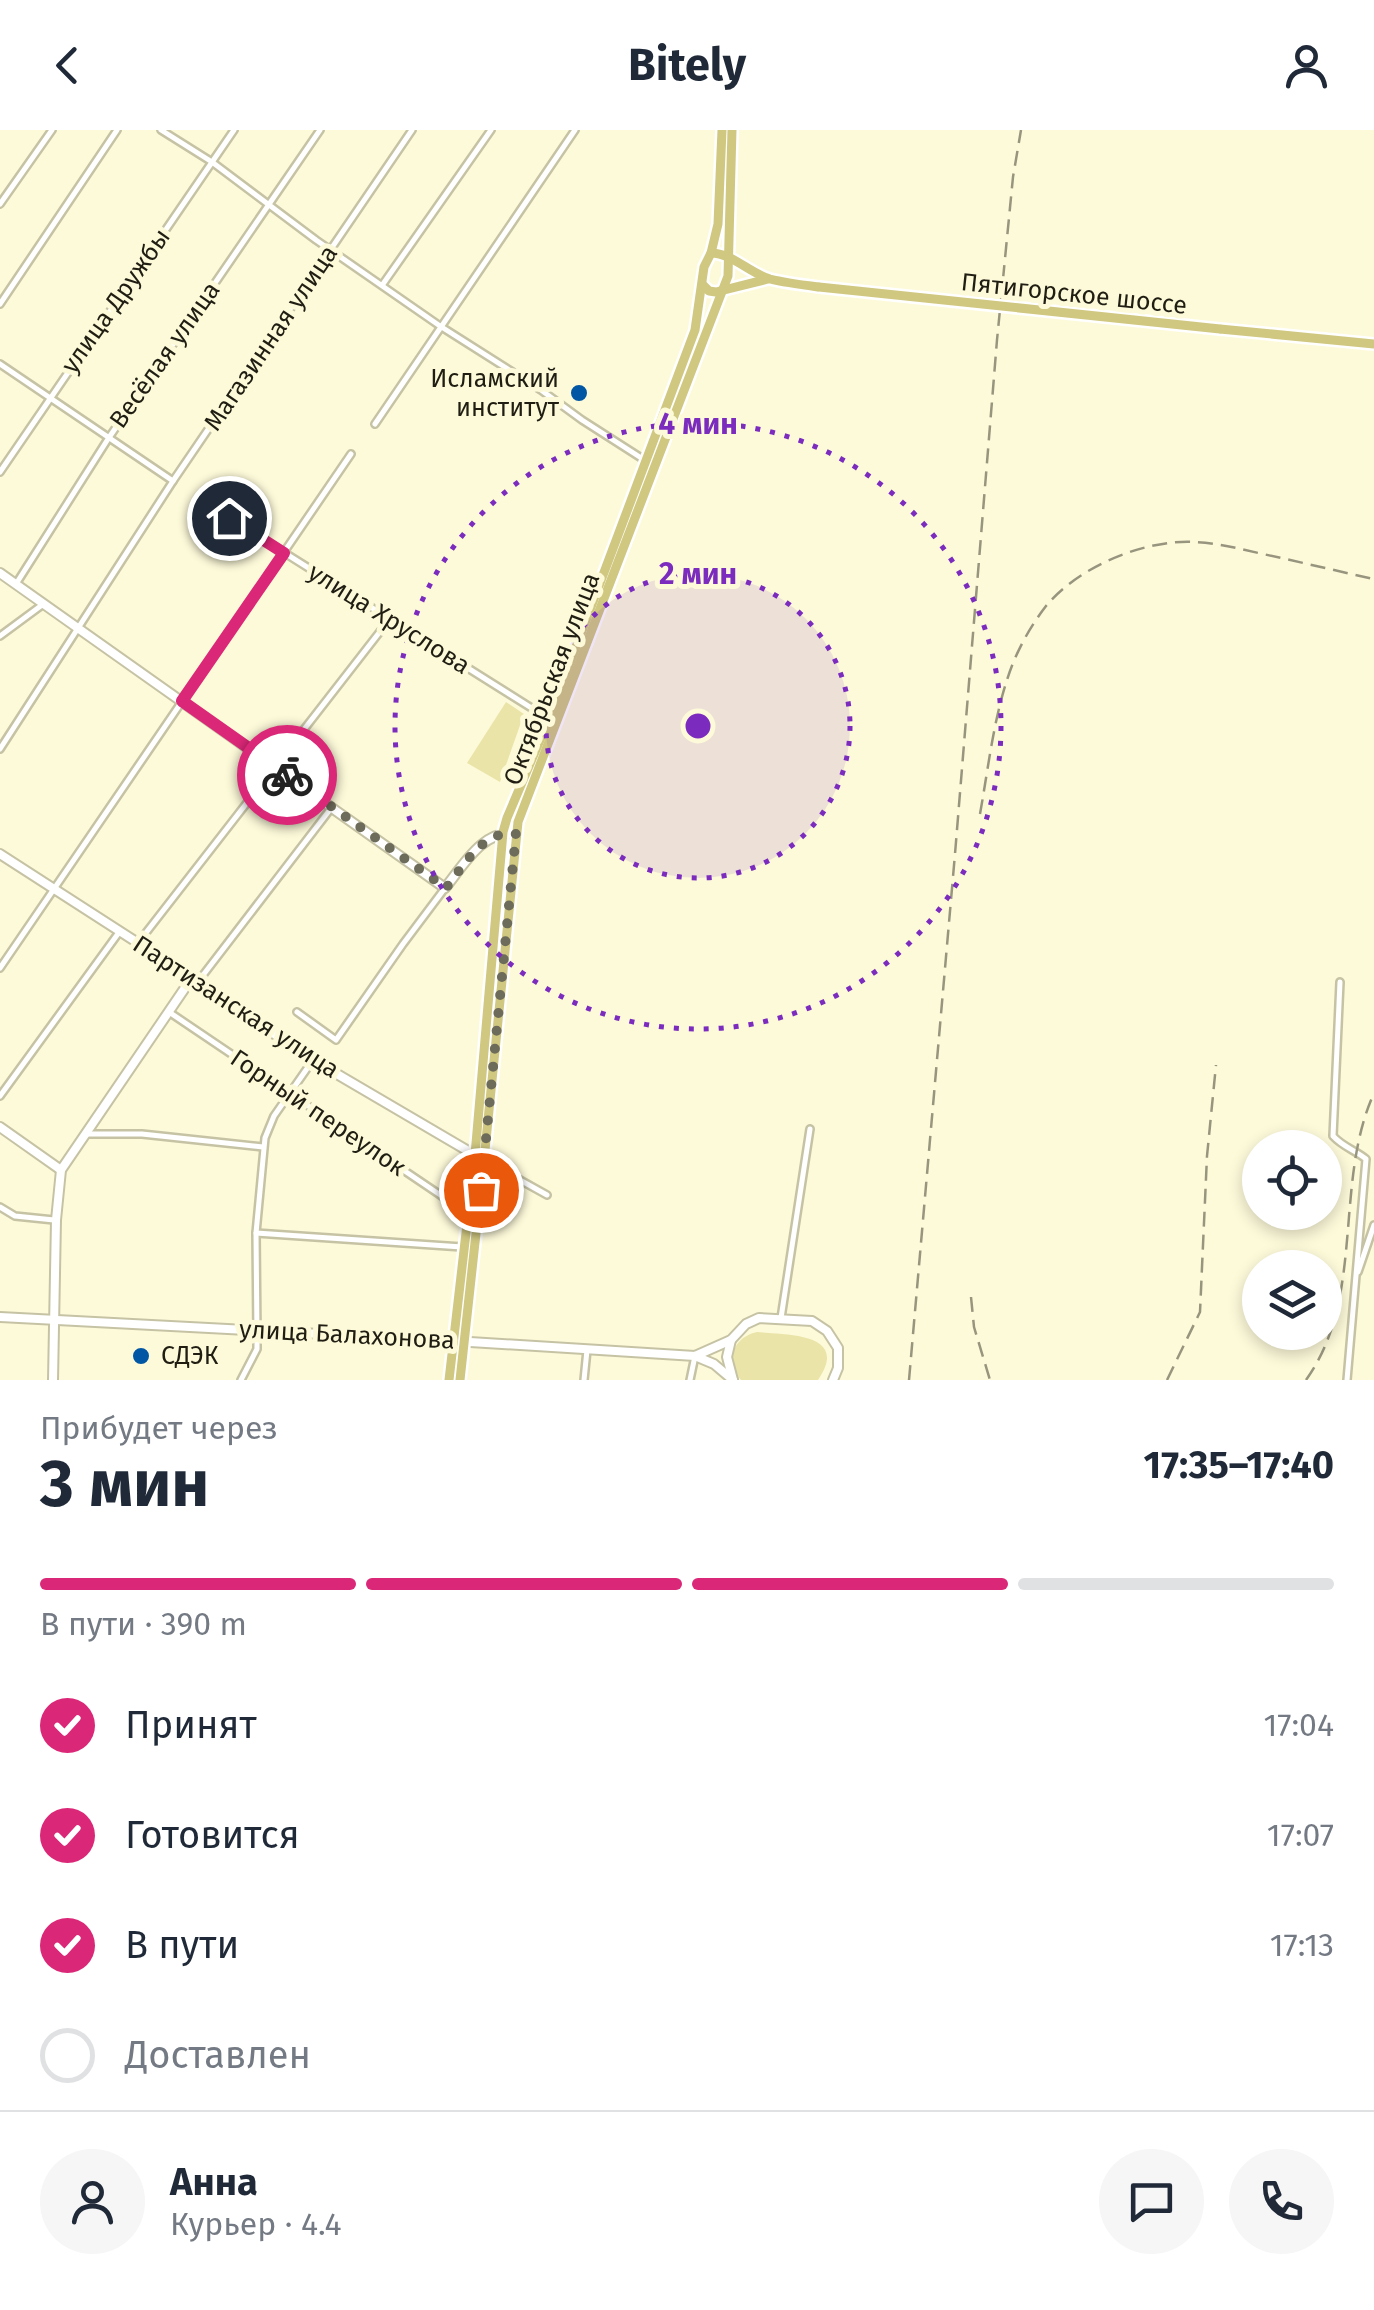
<!DOCTYPE html>
<html lang="ru">
<head>
<meta charset="utf-8">
<style>
	body { margin:0; font-family:"Fira Sans",sans-serif; background:#f6f6f7; color:#1f2937; height:100vh; display:flex; flex-direction:column; font-size:38px; white-space:nowrap }
	* { box-sizing:border-box; margin:0 }
	p { font-size:32px; color:#747a83 }
	.icon { flex:none; width:55px; height:55px; fill:none; stroke:currentColor; stroke-width:2; stroke-linecap:round; stroke-linejoin:round }
	.map { position:relative; height:1250px; overflow:hidden }
	.side { display:flex; flex-direction:column; background:#fff; flex:1 }
	.side>* { flex:none }
	.buttons { position:absolute; left:1242px; top:1000px; display:grid; gap:20px }
	.buttons a { display:grid; place-items:center; width:100px; height:100px; border-radius:50%; background:#fff; box-shadow:0 5px 15px #0003; font-size:50px }
	.pin { position:absolute; display:grid; place-items:center; width:85px; height:85px; color:#fff; margin:-42px; border:5px solid #fff; border-radius:50%; box-shadow:0 2px 10px #0007 }
	.courier { position:absolute; display:grid; place-items:center; width:100px; height:100px; margin:-50px; border:8px solid #db2777; border-radius:50%; background:#fff; color:#222; box-shadow:0 2px 12px #0007 }
	.headline em { font-style:normal; font-weight:700 }
	.headline div { display:flex; flex-direction:column-reverse }
	.headline { display:flex; align-items:center; justify-content:space-between; height:170px; padding:0 40px }
	h1 { font-size:65px; font-weight:700; line-height:75px }
	.bar { display:grid; grid-template-columns:repeat(4,1fr); gap:15px 10px; align-content:center; height:120px; padding:0 40px }
	.bar i { height:12px; border-radius:8px; background:#e0e1e3 }
	.bar .current { background:#db2777 }
	.bar p { grid-column:span 4 }
	.line { display:flex; align-items:center; gap:25px; padding:0 40px; border-top:2px solid #e0e1e3 }
	.line div { flex:1 }
	.round { display:grid; place-items:center; flex:none; width:105px; height:105px; border-radius:52px; background:#f6f6f7 }
	ol { padding:0 40px; list-style:none }
	li { display:flex; align-items:center; gap:30px; height:110px }
	li p { margin-inline-start:auto }
	li .icon { padding:10px; border-radius:50%; background:#db2777; color:#fff; stroke-width:4 }
	li:last-child { color:#747a83 }
	li i { width:55px; height:55px; border:5px solid #e0e1e3; border-radius:50% }
	header { display:flex; justify-content:space-between; align-items:center; height:130px; padding:0 40px; background:#fff; font-size:45px; font-weight:700 }
	.map>svg:first-child { display:block }
	.green { fill:#eae4a8 }
	.lines { fill:none; stroke-linecap:round; stroke-linejoin:round }
	.minor-casing { stroke:#c6c3a5; stroke-width:10 }
	.tertiary-casing { stroke:#c6c3a5; stroke-width:12 }
	.secondary-casing { stroke:#c6c3a5; stroke-width:12 }
	.primary-casing { stroke:#fff; stroke-width:14 }
	.minor { stroke:#fff; stroke-width:5 }
	.tertiary { stroke:#fff; stroke-width:8 }
	.secondary { stroke:#fff; stroke-width:8 }
	.primary { stroke:#d0c881; stroke-width:9 }
	.rail { stroke:#98957f; stroke-width:2.5; stroke-dasharray:15 8; stroke-linecap:butt }
	.primary-bridge-casing { stroke:#fff; stroke-width:14; stroke-linecap:butt }
	.primary-bridge { stroke:#d0c881; stroke-width:9 }
	.done { stroke:#6d6b59; stroke-width:10; stroke-dasharray:0 18 }
	.route { stroke:#db2777; stroke-width:12 }
	.ring { fill:none; stroke:#7b2cbf; stroke-width:5; stroke-dasharray:5 10 }
	.poi-dot { fill:#0257a5; stroke:#fdfada; stroke-width:4 }
	.labels { text-anchor:middle; dominant-baseline:central; stroke-width:10; stroke-linejoin:round; paint-order:stroke }
	.street-label { font-size:25px; fill:#201e13; stroke:#fdfada }
	.poi-label { font-size:25px; fill:#201e13; stroke:#fdfada; text-anchor:end }
	.centre { fill:#7b2cbf; stroke:#fdfada; stroke-width:5 }
	.ring-label { font-size:30px; text-anchor:middle; font-weight:bold; fill:#7b2cbf; stroke:#fdfada; stroke-width:10; stroke-linejoin:round; paint-order:stroke }
</style>
</head>
<body>
<header><svg class="icon" aria-label="back" viewBox="0 0 24 24"><path d="M15 5l-7 7 7 7"/></svg>Bitely<svg class="icon" aria-label="person" viewBox="0 0 24 24"><circle cx="12" cy="8" r="4"/><path d="M4 21q1-7 8-7t8 7"/></svg></header>
<div class="map">
<svg width="1374" height="1250" viewBox="0 0 1374 1250">
	<rect width="100%" height="100%" fill="#fdfada"/>
	<!-- green -->
	<g class="green">
		<path d="M506 572 524 584 500 652 467 633Z"/>
		<path d="M757 1202C785 1205 851 1202 818 1250H741C724 1232 733 1207 757 1202Z"/>
	</g>
	<g class="lines">
		<!-- minor casing -->
		<g class="minor-casing">
			<g id="minor">
				<path d="M161 0 212 32 316 110 440 196 541 260 582 290 646 331"/>
				<path d="M0 74 52 0"/>
				<path d="M383 154 491 0"/>
				<path d="M0 174 117 0"/>
				<path d="M0 234 173 351"/>
				<path d="M375 294 575 0"/>
				<path d="M0 342 234 0"/>
				<path d="M229 388 549 589"/>
				<path d="M16 454 108 309 320 0"/>
				<path d="M0 506 42 475"/>
				<path d="M0 619 173 351 412 0"/>
				<path d="M138 813 389 490"/>
				<path d="M0 838 351 324"/>
				<path d="M1340 852 1333 1006C1343 1017 1355 1020 1366 1029L1347 1250"/>
				<path d="M197 853 332 677"/>
				<path d="M169 882 467 1083"/>
				<path d="M297 882 336 910 403 814 445 758"/>
				<path d="M0 966 120 801"/>
				<path d="M87 1004H142L263 1017"/>
				<path d="M484 1030 547 1065"/>
				<path d="M0 1077 15 1086 54 1090"/>
				<path d="M256 1103 462 1117"/>
				<path d="M1358 1142 1374 1095"/>
				<path d="M781 1188 810 999"/>
				<path d="M257 1207 256 1103 265 1008 274 986 313 930"/>
				<path d="M241 1250 257 1219V1208"/>
				<path d="M584 1250 587 1220"/>
				<path d="M690 1250 695 1226"/>
			</g>
		</g>
		<!-- tertiary casing -->
		<g class="tertiary-casing">
			<g id="tertiary">
				<path d="M0 443 445 758C463 736 483 699 515 704"/>
				<path d="M0 724 138 813 313 930 475 1025"/>
				<path d="M0 997 61 1040"/>
				<path d="M0 1187 454 1211"/>
				<path d="M731 1210 727 1227 733 1250"/>
				<path d="M695 1226 731 1210 746 1194 759 1188 812 1191 827 1201 838 1218V1238L833 1250"/>
				<path d="M695 1226 714 1234 733 1250"/>
				<path d="M53 1250 56 1090 61 1040 191 849"/>
			</g>
		</g>
		<!-- secondary casing -->
		<g class="secondary-casing">
			<path id="secondary" d="M454 1211 695 1226"/>
		</g>
		<!-- primary casing -->
		<g class="primary-casing">
			<g id="primary">
				<path d="M711 123C732 123 749 143 770 149 786 153 803 155 819 157"/>
				<path d="M703 155 709 161 716 162 768 149"/>
				<path d="M1220 199 1374 214"/>
				<path d="M449 1250 475 1025 503 702 507 688 549 589 695 200 704 137 711 123 718 94 722 0"/>
				<path d="M460 1250 484 1030 518 692 728 146 732 0"/>
			</g>
		</g>
		<!-- minor -->
		<use href="#minor" class="minor"/>
		<!-- tertiary -->
		<use href="#tertiary" class="tertiary"/>
		<!-- secondary -->
		<use href="#secondary" class="secondary"/>
		<!-- primary -->
		<use href="#primary" class="primary"/>
		<!-- rail -->
		<g class="rail">
			<path d="M980 684C988 640 993 593 1007 550 1015 524 1029 498 1046 476 1078 437 1144 409 1195 412 1218 413 1240 419 1263 424 1300 432 1337 441 1374 449"/>
			<path d="M971 1167 974 1197 990 1250"/>
			<path d="M909 1250 955 724 997 210 1013 47 1021 0"/>
			<path d="M1167 1250 1200 1182 1207 1026 1216 935"/>
			<path d="M1306 1250C1366 1166 1333 1054 1374 963"/>
		</g>
		<!-- primary-bridge casing -->
		<g class="primary-bridge-casing">
			<path id="primary-bridge" d="M819 157 1220 199"/>
		</g>
		<!-- primary-bridge -->
		<use href="#primary-bridge" class="primary-bridge"/>
	</g>
	<g class="lines">
		<!-- done -->
		<path class="done" d="M287 645 446 758C464 736 483 699 516 704L481 1060"/>
		<!-- route -->
		<path class="route" d="M229 388 284 423 182 571 287 645"/>
	</g>
	<!-- distance rings -->
	<circle cx="698" cy="596" r="152" fill="#7b2cbf" fill-opacity=".12"/>
	<g class="ring">
		<circle cx="698" cy="596" r="152"/>
		<circle cx="698" cy="596" r="303"/>
	</g>
	<!-- markers -->
	<g class="poi-dot">
		<circle cx="579" cy="263" r="10"/>
		<circle cx="141" cy="1226" r="10"/>
	</g>
	<g class="labels">
		<!-- street labels -->
		<g class="street-label">
			<text transform="translate(1074 164) rotate(6)">Пятигорское шоссе</text>
			<text transform="translate(116 171) rotate(-55)">улица Дружбы</text>
			<text transform="translate(271 208) rotate(-56)">Магазинная улица</text>
			<text transform="translate(165 225) rotate(-55)">Весёлая улица</text>
			<text transform="translate(389 489) rotate(32)">улица Хруслова</text>
			<text transform="translate(552 549) rotate(-69)">Октябрьская улица</text>
			<text transform="translate(236 877) rotate(33)">Партизанская улица</text>
			<text transform="translate(318 983) rotate(34)">Горный переулок</text>
			<text transform="translate(347 1205) rotate(3)">улица Балахонова</text>
		</g>
		<!-- poi labels -->
		<g class="poi-label">
			<text x="559" y="249">Исламский<tspan x="559" dy="29">институт</tspan></text>
			<text x="161" y="1226" text-anchor="start">СДЭК</text>
		</g>
	</g>
	<circle cx="698" cy="596" r="15" class="centre"/>
	<g class="ring-label">
		<text x="698" y="304">4 мин</text>
		<text x="698" y="454">2 мин</text>
	</g>
</svg>
<div class="buttons">
<a><svg class="icon" aria-label="locate" viewBox="0 0 24 24"><circle cx="12" cy="12" r="6"/><path d="M12 2v4M12 18v4M2 12h4M18 12h4"/></svg></a>
<a><svg class="icon" aria-label="layers" viewBox="0 0 24 24"><path d="M12 4l9 5-9 5-9-5zM3 14l9 5 9-5"/></svg></a>
</div>
<div class="pin" style="left:481px;top:1060px;background:#ea580c"><svg class="icon" aria-label="bag" viewBox="0 0 24 24"><path d="M5 8h14l-1 12H6zM9 8a3 3 0 0 1 6 0"/></svg></div>
<div class="pin" style="left:229px;top:388px;background:#1f2937"><svg class="icon" aria-label="home" viewBox="0 0 24 24"><path d="M3 11l9-7 9 7M6 9v11h12V9"/></svg></div>
<div class="courier" style="left:287px;top:645px"><svg class="icon" aria-label="bike" viewBox="0 0 24 24"><circle cx="6" cy="16" r="4"/><circle cx="18" cy="16" r="4"/><path d="M6 16l4-8h5l3 8M10 8l3 8H6M13 5h3"/></svg></div>
</div>
<section class="side">
<div class="headline"><div><h1>3 мин</h1><p>Прибудет через</p></div><em>17:35–17:40</em></div>
<div class="bar"><i class="current"></i><i class="current"></i><i class="current"></i><i></i><p>В пути · 390 m</p></div>
<ol>
<li><svg class="icon" aria-label="check" viewBox="0 0 24 24"><path d="M5 12l5 5 9-10"/></svg>Принят<p>17:04</p></li>
<li><svg class="icon" aria-label="check" viewBox="0 0 24 24"><path d="M5 12l5 5 9-10"/></svg>Готовится<p>17:07</p></li>
<li><svg class="icon" aria-label="check" viewBox="0 0 24 24"><path d="M5 12l5 5 9-10"/></svg>В пути<p>17:13</p></li>
<li><i></i>Доставлен</li>
</ol>
<div class="line" style="height:180px"><a class="round"><svg class="icon" aria-label="person" viewBox="0 0 24 24"><circle cx="12" cy="8" r="4"/><path d="M4 21q1-7 8-7t8 7"/></svg></a><div><b>Анна</b><p>Курьер · 4.4</p></div><a class="round"><svg class="icon" aria-label="chat" viewBox="0 0 24 24"><path d="M4 5h16v11H9l-5 4z"/></svg></a><a class="round"><svg class="icon" aria-label="phone" viewBox="0 0 24 24"><path d="M5 4h4l2 5-3 2q2 4 5 5l2-3 5 2v4C11 20 4 13 5 4z"/></svg></a></div>
</section>
</body>
</html>
